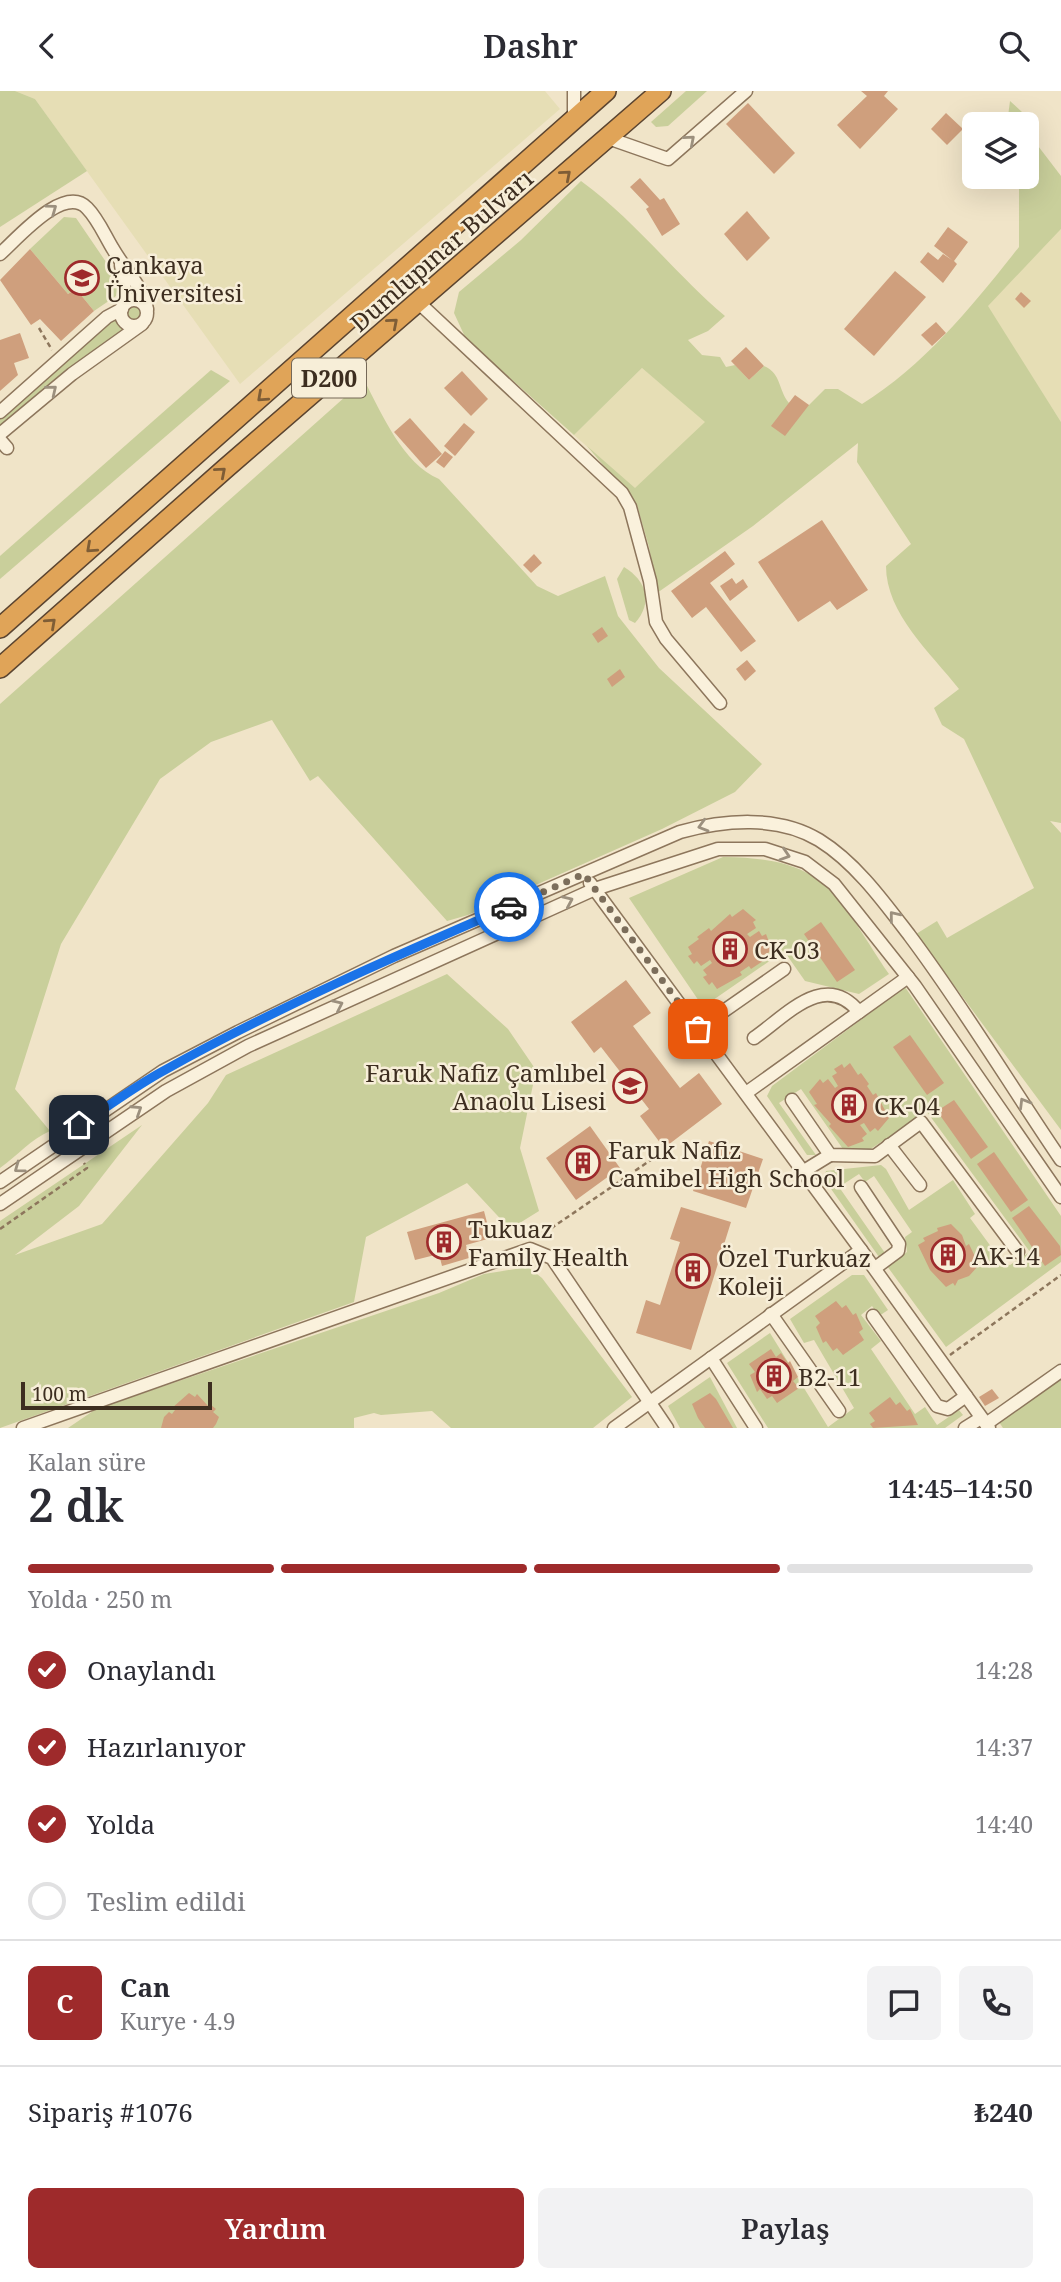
<!DOCTYPE html>
<html lang="tr">
<head>
<meta charset="utf-8">
<style>
	body { margin:0; font-family:"Noto Serif",serif; background:#f2f2f3; color:#2b2b33; height:100vh; display:flex; flex-direction:column; font-size:26px; white-space:nowrap }
	* { box-sizing:border-box; margin:0 }
	p { font-size:23px; color:#7c7c81 }
	.icon { flex:none; width:38px; height:38px; fill:none; stroke:currentColor; stroke-width:2; stroke-linecap:round; stroke-linejoin:round }
	.map { position:relative; height:1337px; overflow:hidden }
	.sheet { display:flex; flex-direction:column; background:#fff; flex:1 }
	.sheet>* { flex:none }
	.fabs { position:absolute; left:962px; top:21px; display:grid; gap:14px }
	.fabs a { display:grid; place-items:center; width:77px; height:77px; border-radius:10px; background:#fff; box-shadow:0 7px 28px #0002; font-size:35px }
	.scale { position:absolute; left:21px; bottom:18px; width:191px; box-sizing:border-box; padding-left:7px; border:4px solid #3d2e20; border-top:0; font-size:19px; line-height:24px; white-space:nowrap; color:#3d2e20; -webkit-text-stroke:5px #f7eed8; paint-order:stroke }
	.pin { position:absolute; display:grid; place-items:center; width:60px; height:60px; color:#fff; margin:-30px; border-radius:14px; box-shadow:0 4px 10px #0006 }
	.courier { position:absolute; display:grid; place-items:center; width:70px; height:70px; margin:-35px; border:5px solid #1a73e8; border-radius:50%; background:#fff; color:#222; box-shadow:0 2px 9px #0007 }
	.head em { font-style:normal; font-weight:600 }
	.head div { display:flex; flex-direction:column-reverse }
	.head { display:flex; align-items:center; justify-content:space-between; height:119px; padding:0 28px }
	h1 { font-size:46px; font-weight:600; line-height:52px }
	.bar { display:grid; grid-template-columns:repeat(4,1fr); gap:10px 7px; align-content:center; height:84px; padding:0 28px }
	.bar i { height:9px; border-radius:5px; background:#e1e1e2 }
	.bar .current { background:#9e2a2b }
	.bar p { grid-column:span 4 }
	.line { display:flex; align-items:center; gap:18px; padding:0 28px; border-top:2px solid #e1e1e2 }
	.line div { flex:1 }
	.round { display:grid; place-items:center; flex:none; width:74px; height:74px; border-radius:10px; background:#f2f2f3 }
	ol { padding:0 28px; list-style:none }
	li { display:flex; align-items:center; gap:21px; height:77px }
	li p { margin-inline-start:auto }
	li .icon { padding:7px; border-radius:50%; background:#9e2a2b; color:#fff; stroke-width:4 }
	li:last-child { color:#7c7c81 }
	li i { width:38px; height:38px; border:4px solid #e1e1e2; border-radius:50% }
	.action { display:flex; gap:14px; margin-top:auto; padding:14px 28px }
	.action a { flex:1; height:80px; border-radius:10px; background:#9e2a2b; color:#fff; font-size:28px; font-weight:600; line-height:80px; text-align:center }
	.action a+a { background:#f2f2f3; color:#2b2b33 }
	header { display:flex; justify-content:space-between; align-items:center; height:91px; padding:0 28px; background:#fff; font-size:32px; font-weight:600 }
	.map>svg:first-child { display:block }
	.farmland { fill:#e6deb5 }
	.green { fill:#c9cf9b }
	.building { fill:#cf9f7d }
	.lines { fill:none; stroke-linecap:round; stroke-linejoin:round }
	.minor-casing { stroke:#8d765c; stroke-width:15 }
	.highway-casing { stroke:#5b4430; stroke-width:22 }
	.path { stroke:#8d765c; stroke-width:2.5; stroke-dasharray:5 3.5; stroke-linecap:butt }
	.minor { stroke:#faf1dc; stroke-width:12 }
	.highway { stroke:#e0a458; stroke-width:19 }
	.oneway { stroke:#9c907e }
	.oneway2 { stroke:#7e5d36 }
	.done { stroke:#7c6e5b; stroke-width:7; stroke-dasharray:0 12.6 }
	.route { stroke:#1a73e8; stroke-width:9 }
	.labels { text-anchor:middle; dominant-baseline:central; stroke-width:5; stroke-linejoin:round; paint-order:stroke }
	.shield { fill:#f7eed8; stroke:#756857; stroke-width:2 }
	.shield-label { font-size:23px; font-weight:bold; fill:#3d2e20 }
	.street-label { font-size:24px; fill:#3d2e20; stroke:#f7eed8 }
	.poi-label { font-size:24px; fill:#3d2e20; stroke:#f7eed8; text-anchor:start }
</style>
</head>
<body>
<header><svg class="icon" aria-label="back" viewBox="0 0 24 24"><path d="M15 5l-7 7 7 7"/></svg>Dashr<svg class="icon" aria-label="search" viewBox="0 0 24 24"><circle cx="10" cy="10" r="6"/><path d="M15 15l6 6"/></svg></header>
<div class="map">
<svg width="1061" height="1337" viewBox="0 0 1061 1337">
	<rect width="100%" height="100%" fill="#f0e4c8"/>
	<!-- farmland -->
	<g class="farmland">
		<path d="M15 0H545L560 18 240 293 35 8Z"/>
		<path d="M1061 138V331L987 215Z"/>
		<path d="M642 277 706 331 635 398 574 344Z"/>
	</g>
	<!-- green -->
	<g class="green">
		<path d="M0 0H15L35 8 87 80 0 136Z"/>
		<path d="M686 0H707L668 35 656 36 651 31Z"/>
		<path d="M1010 10 1034 32 1032 47 1061 85V138L988 215 1061 331V732L1050 730 1061 742V1039L916 843 937 830 947 847 1034 797 964 648 942 634 934 617 959 598C931 562 886 523 886 475L911 453 857 371 858 352 753 435 657 502 649 456 637 414 587 355 635 397 705 331 642 277 574 344 466 248 454 222 459 201 521 149 581 90C635 129 674 182 725 225L708 240 688 249 702 264 720 266 726 276 735 274 749 289 764 275C782 283 778 299 789 312L809 314 825 298H838L862 313C925 274 974 213 1019 156V95L1013 97 1005 91 1003 86H1027V33H1007Z"/>
		<path d="M64 126 76 127 119 190 116 205 94 220 76 198 68 203 30 158Z"/>
		<path d="M131 209H139L148 223 145 230 0 343V321Z"/>
		<path d="M211 279 230 290 0 488V465Z"/>
		<path d="M364 289C382 323 403 373 439 388L537 495 558 505 605 485 618 525 659 577 762 673 735 701 662 738 468 824 447 830 318 685 310 690 272 629 211 651 160 688 61 853 15 998 50 1040C31 1048 17 1065 0 1077V613Z"/>
		<path d="M624 476C647 490 653 512 635 532L629 529 617 488Z"/>
		<path d="M723 766C829 767 835 803 889 883L859 903 805 890 784 860 703 916 629 807Z"/>
		<path d="M447 883 508 938 536 979 520 1057 539 1120 510 1138 467 1092 366 1146 354 1211 0 1337V1130L142 1034 79 1115 15 1164 102 1133 208 1012 226 984Z"/>
		<path d="M905 896 1061 1125V1171L946 1256 887 1175 907 1161 905 1146 912 1141 874 1085 865 1091 859 1083 839 1096 885 1162 879 1166 824 1088 826 1080 881 1074 886 1078 909 1119 953 1089 975 1123 970 1127 1003 1172 1010 1174 1030 1161 927 1021 869 1059 845 1061 801 998 779 1012 816 1064H807L767 1005 772 995Z"/>
		<path d="M528 1176 542 1187 632 1306 593 1337H451L432 1320 381 1324 374 1322 354 1327V1337H68L96 1318 439 1202 484 1183Z"/>
		<path d="M852 1184H864L888 1219 879 1225 872 1215 861 1224 881 1250 871 1258 915 1323 925 1316 937 1334 959 1319 963 1324 945 1337H768L727 1272 770 1242 828 1336 854 1317 814 1249 804 1252 790 1228Z"/>
		<path d="M710 1286 737 1337H680L668 1315Z"/>
		<path d="M1061 1286V1337H1003L999 1331Z"/>
	</g>
	<!-- building -->
	<g class="building">
		<path d="M861 0H888L884 5 898 18 860 58 837 34 867 5Z"/>
		<path d="M748 12 795 62 774 83 726 33Z"/>
		<path d="M946 22 963 38 947 54 931 38Z"/>
		<path d="M640 87 660 109 664 107 680 133 662 145 646 118 649 116 630 96Z"/>
		<path d="M747 120 770 147 747 170 724 143Z"/>
		<path d="M948 136 968 151 954 170 957 173 943 192 920 171 928 161 938 169 943 163 952 169 934 155Z"/>
		<path d="M30 158 68 203 76 198 94 220 61 250 40 228 31 234 0 189Z"/>
		<path d="M895 180 926 206 874 265 844 238Z"/>
		<path d="M1021 201 1031 210 1024 217 1015 208Z"/>
		<path d="M936 231 946 242 932 255 921 244Z"/>
		<path d="M20 242 29 267 14 272 18 284 0 300V249Z"/>
		<path d="M746 256 764 275 749 289 731 270Z"/>
		<path d="M462 280 488 308 471 325 444 297Z"/>
		<path d="M795 304 809 314 785 345 771 335Z"/>
		<path d="M410 327 442 363 426 377 394 341Z"/>
		<path d="M464 332 475 341 455 365 444 355Z"/>
		<path d="M445 360 453 366 444 377 436 371Z"/>
		<path d="M822 429 868 499 837 519 830 510 798 531 758 471Z"/>
		<path d="M725 460 735 473 710 492 756 550 741 561 706 516 692 527 671 500Z"/>
		<path d="M534 463 542 472 531 482 523 474Z"/>
		<path d="M732 487 736 493 743 488 748 496 730 510 720 495Z"/>
		<path d="M602 536 608 545 598 552 592 543Z"/>
		<path d="M747 569 756 580 745 590 736 578Z"/>
		<path d="M620 578 625 586 612 596 607 588Z"/>
		<path d="M743 818 756 829 753 831 756 837 747 843 750 846 759 840 762 845 766 843 772 859 761 867 763 870 751 878 749 875 740 881 742 884 717 898 712 891 709 894 703 886 707 884 703 879 712 872 710 869 701 875 697 870 694 873 688 865 692 863 688 856 699 848 697 846 709 837 711 840 730 823 732 826Z"/>
		<path d="M821 831 855 879 837 891 804 843Z"/>
		<path d="M626 889 651 922 633 935 680 997 699 982 722 1013 664 1057 640 1025 649 1018 601 956 594 962 571 931Z"/>
		<path d="M910 944 944 992 927 1004 893 956Z"/>
		<path d="M850 972 858 984 861 982 869 993 867 995 873 1004 876 1002 889 1027 878 1040 875 1037 870 1041 864 1032 860 1034 867 1043 862 1047 864 1050 848 1056 829 1035 831 1033 814 1014 817 1013 809 1001 820 988 823 992 828 988 835 997 838 995 832 985 837 982 834 978 842 973 844 977Z"/>
		<path d="M954 1009 988 1056 971 1068 937 1020Z"/>
		<path d="M590 1035 620 1077 576 1109 546 1067Z"/>
		<path d="M709 1050 763 1068 746 1117 693 1100Z"/>
		<path d="M994 1061 1028 1109 1011 1121 977 1073Z"/>
		<path d="M1029 1115 1060 1155 1061 1164 1045 1175 1012 1127Z"/>
		<path d="M681 1116 731 1131 691 1259 636 1242 646 1209 660 1214 680 1151 670 1148Z"/>
		<path d="M484 1120 491 1147 466 1154 469 1167 442 1175 439 1163 415 1169 407 1141Z"/>
		<path d="M951 1133 962 1144 966 1155 969 1153 979 1174 969 1185 958 1189 955 1195 953 1192 946 1196 930 1179 918 1154 925 1150 923 1147 938 1140 937 1137Z"/>
		<path d="M836 1210 842 1217 846 1214 853 1224 856 1222 863 1238 859 1241 864 1249 843 1264 837 1257 833 1260 826 1250 823 1252 816 1236 820 1232 815 1225Z"/>
		<path d="M771 1258 776 1266 781 1262 788 1272 790 1270 798 1286 793 1290 799 1297 777 1312 772 1305 767 1308 760 1298 757 1301 750 1284 755 1281 749 1273Z"/>
		<path d="M992 1298 999 1307 985 1315 979 1306Z"/>
		<path d="M189 1302 195 1306 197 1303 209 1316 211 1314 216 1318 213 1321 219 1326 216 1333 213 1337H161L164 1326 169 1321 172 1323 175 1319 172 1317Z"/>
		<path d="M710 1302 716 1308 733 1337H705L698 1327 692 1313Z"/>
		<path d="M890 1306 896 1314 900 1311 907 1320 910 1318 918 1334 873 1337 870 1333 875 1330 869 1322Z"/>
	</g>
	<g class="lines">
		<!-- minor casing -->
		<g class="minor-casing">
			<g id="minor">
				<path d="M574 29V0"/>
				<path d="M608 47 668 68 746 0"/>
				<path d="M0 163C18 147 64 93 87 117 98 128 105 145 113 158 125 179 142 194 147 218"/>
				<path d="M121 174 127 211"/>
				<circle cx="134" cy="222" r="13"/>
				<path d="M418 211 622 402 630 416 650 490 656 531 666 548 720 612"/>
				<path d="M0 321 107 226 122 218"/>
				<path d="M0 343 72 283 142 233"/>
				<path d="M0 349 7 357"/>
				<path d="M590 792 861 1159 989 1337"/>
				<path d="M698 938 784 878"/>
				<path d="M754 947C787 924 825 879 859 921"/>
				<path d="M746 1002 908 886"/>
				<path d="M792 1009 830 1064 875 1065 921 1031 1018 1161"/>
				<path d="M889 1054 920 1094"/>
				<path d="M804 1080 830 1064"/>
				<path d="M0 1091 163 980 238 941 394 865 680 741C724 729 778 724 819 749 856 772 884 811 910 845 964 917 1010 994 1061 1069"/>
				<path d="M861 1096 899 1153 898 1160 875 1177"/>
				<path d="M0 1113 166 1000 248 955 595 798 718 758H765L805 771 834 793 915 895 1061 1106"/>
				<path d="M771 1223 839 1320"/>
				<path d="M873 1225 937 1315 948 1318 966 1305"/>
				<path d="M711 1267 756 1337"/>
				<path d="M986 1333 1061 1280"/>
				<path d="M23 1337 530 1158 552 1167 667 1337"/>
				<path d="M614 1337 861 1159"/>
				<path d="M965 1337 981 1327"/>
			</g>
		</g>
		<!-- highway casing -->
		<g class="highway-casing">
			<g id="highway">
				<path d="M0 537 606 0"/>
				<path d="M0 577 226 377 661 0"/>
			</g>
		</g>
		<!-- path -->
		<g class="path">
			<path d="M39 237 52 259"/>
			<path d="M0 1138 87 1077 84 1072"/>
			<path d="M537 1147 661 1062"/>
			<path d="M950 1264 1061 1184"/>
		</g>
		<!-- minor -->
		<use href="#minor" class="minor"/>
		<!-- highway -->
		<use href="#highway" class="highway"/>
	</g>
	<!-- one-way arrows -->
	<defs><path id="oneway-chevron" d="M-2-3.5L2.5 0L-2 3.5" fill="none" stroke-width="1.6" stroke-linecap="round" stroke-linejoin="round" transform="scale(1.75)"/></defs>
	<g class="oneway">
		<use href="#oneway-chevron" transform="translate(690 49) rotate(-41)"/>
		<use href="#oneway-chevron" transform="translate(52 118) rotate(-36)"/>
		<use href="#oneway-chevron" transform="translate(52 299) rotate(-39)"/>
		<use href="#oneway-chevron" transform="translate(703 735) rotate(164)"/>
		<use href="#oneway-chevron" transform="translate(785 764) rotate(18)"/>
		<use href="#oneway-chevron" transform="translate(568 810) rotate(-24)"/>
		<use href="#oneway-chevron" transform="translate(894 825) rotate(-129)"/>
		<use href="#oneway-chevron" transform="translate(338 914) rotate(-25)"/>
		<use href="#oneway-chevron" transform="translate(1024 1012) rotate(-121)"/>
		<use href="#oneway-chevron" transform="translate(137 1019) rotate(-33)"/>
		<use href="#oneway-chevron" transform="translate(19 1077) rotate(144)"/>
	</g>
	<g class="oneway2">
		<use href="#oneway-chevron" transform="translate(566 84) rotate(-41)"/>
		<use href="#oneway-chevron" transform="translate(393 232) rotate(-41)"/>
		<use href="#oneway-chevron" transform="translate(262 306) rotate(138)"/>
		<use href="#oneway-chevron" transform="translate(221 381) rotate(-41)"/>
		<use href="#oneway-chevron" transform="translate(91 457) rotate(138)"/>
		<use href="#oneway-chevron" transform="translate(51 532) rotate(-42)"/>
	</g>
	<g class="lines">
		<!-- done -->
		<path class="done" d="M509 816 584 783 698 938"/>
		<!-- route -->
		<path class="route" d="M79 1034C108 1016 135 995 165 979 276 917 393 866 509 816"/>
	</g>
	<!-- icons -->
	<defs>
		<g id="university-ring" transform="scale(1.75)"><circle r="9.5" fill="#f7eed8" stroke="#9e2a2b" stroke-width="1.5"/><path d="M0-5L7-2L0 1L-7-2ZM-4 1L0 2.5L4 1V4Q0 6-4 4Z" fill="#9e2a2b"/></g>
		<g id="building-ring" transform="scale(1.75)"><circle r="9.5" fill="#f7eed8" stroke="#9e2a2b" stroke-width="1.5"/><path d="M-4-6H4V6H1V3H-1V6H-4ZM-2.5-4.3h1.7v1.8h-1.7ZM.8-4.3h1.7v1.8H.8ZM-2.5-1h1.7V.8h-1.7ZM.8-1h1.7V.8H.8Z" fill="#9e2a2b"/></g>
		<g id="school-ring" transform="scale(1.75)"><circle r="9.5" fill="#f7eed8" stroke="#9e2a2b" stroke-width="1.5"/><path d="M0-5L7-2L0 1L-7-2ZM-4 1L0 2.5L4 1V4Q0 6-4 4Z" fill="#9e2a2b"/></g>
	</defs>
	<g fill-rule="evenodd">
		<use href="#university-ring" x="82" y="187"/>
		<use href="#building-ring" x="730" y="858"/>
		<use href="#school-ring" x="630" y="995"/>
		<use href="#building-ring" x="849" y="1014"/>
		<use href="#building-ring" x="583" y="1072"/>
		<use href="#building-ring" x="444" y="1151"/>
		<use href="#building-ring" x="948" y="1164"/>
		<use href="#building-ring" x="693" y="1180"/>
		<use href="#building-ring" x="774" y="1285"/>
	</g>
	<g class="labels">
		<!-- shield labels -->
		<rect class="shield" x="292" y="267.5" width="74" height="39" rx="5"/>
		<g class="shield-label">
			<text x="329" y="287">D200</text>
		</g>
		<!-- street labels -->
		<g class="street-label">
			<text transform="translate(441 159) rotate(-41)">Dumlupınar Bulvarı</text>
		</g>
		<!-- poi labels -->
		<g class="poi-label">
			<text x="106" y="173">Çankaya<tspan x="106" dy="28">Üniversitesi</tspan></text>
			<text x="754" y="858">CK-03</text>
			<text x="606" y="981" text-anchor="end">Faruk Nafiz Çamlıbel<tspan x="606" dy="28">Anaolu Lisesi</tspan></text>
			<text x="874" y="1014">CK-04</text>
			<text x="608" y="1058">Faruk Nafiz<tspan x="608" dy="28">Camibel High School</tspan></text>
			<text x="468" y="1137">Tukuaz<tspan x="468" dy="28">Family Health</tspan></text>
			<text x="972" y="1164">AK-14</text>
			<text x="718" y="1166">Özel Turkuaz<tspan x="718" dy="28">Koleji</tspan></text>
			<text x="798" y="1285">B2-11</text>
		</g>
	</g>
</svg>
<div class="fabs">
<a><svg class="icon" aria-label="layers" viewBox="0 0 24 24"><path d="M12 4l9 5-9 5-9-5zM3 14l9 5 9-5"/></svg></a>
</div>
<div class="scale">100 m</div>
<div class="pin" style="left:698px;top:938px;background:#ea580c"><svg class="icon" aria-label="bag" viewBox="0 0 24 24"><path d="M5 8h14l-1 12H6zM9 8a3 3 0 0 1 6 0"/></svg></div>
<div class="pin" style="left:79px;top:1034px;background:#1f2937"><svg class="icon" aria-label="home" viewBox="0 0 24 24"><path d="M3 11l9-7 9 7M6 9v11h12V9"/></svg></div>
<div class="courier" style="left:509px;top:816px"><svg class="icon" aria-label="car" viewBox="0 0 24 24"><path d="M5 17H2v-5l4-1 3-4h7l3 4 3 1v5h-3M9 17h6M6 11h13"/><circle cx="7" cy="17" r="2"/><circle cx="17" cy="17" r="2"/></svg></div>
</div>
<section class="sheet">
<div class="head"><div><h1>2 dk</h1><p>Kalan süre</p></div><em>14:45–14:50</em></div>
<div class="bar"><i class="current"></i><i class="current"></i><i class="current"></i><i></i><p>Yolda · 250 m</p></div>
<ol>
<li><svg class="icon" aria-label="check" viewBox="0 0 24 24"><path d="M5 12l5 5 9-10"/></svg>Onaylandı<p>14:28</p></li>
<li><svg class="icon" aria-label="check" viewBox="0 0 24 24"><path d="M5 12l5 5 9-10"/></svg>Hazırlanıyor<p>14:37</p></li>
<li><svg class="icon" aria-label="check" viewBox="0 0 24 24"><path d="M5 12l5 5 9-10"/></svg>Yolda<p>14:40</p></li>
<li><i></i>Teslim edildi</li>
</ol>
<div class="line" style="height:126px"><b class="round" style="background:#9e2a2b;color:#fff">C</b><div><b>Can</b><p>Kurye · 4.9</p></div><a class="round"><svg class="icon" aria-label="chat" viewBox="0 0 24 24"><path d="M4 5h16v11H9l-5 4z"/></svg></a><a class="round"><svg class="icon" aria-label="phone" viewBox="0 0 24 24"><path d="M5 4h4l2 5-3 2q2 4 5 5l2-3 5 2v4C11 20 4 13 5 4z"/></svg></a></div>
<div class="line" style="height:91px"><div>Sipariş #1076</div><b>₺240</b></div>
<div class="action"><a>Yardım</a><a>Paylaş</a></div>
</section>
</body>
</html>
